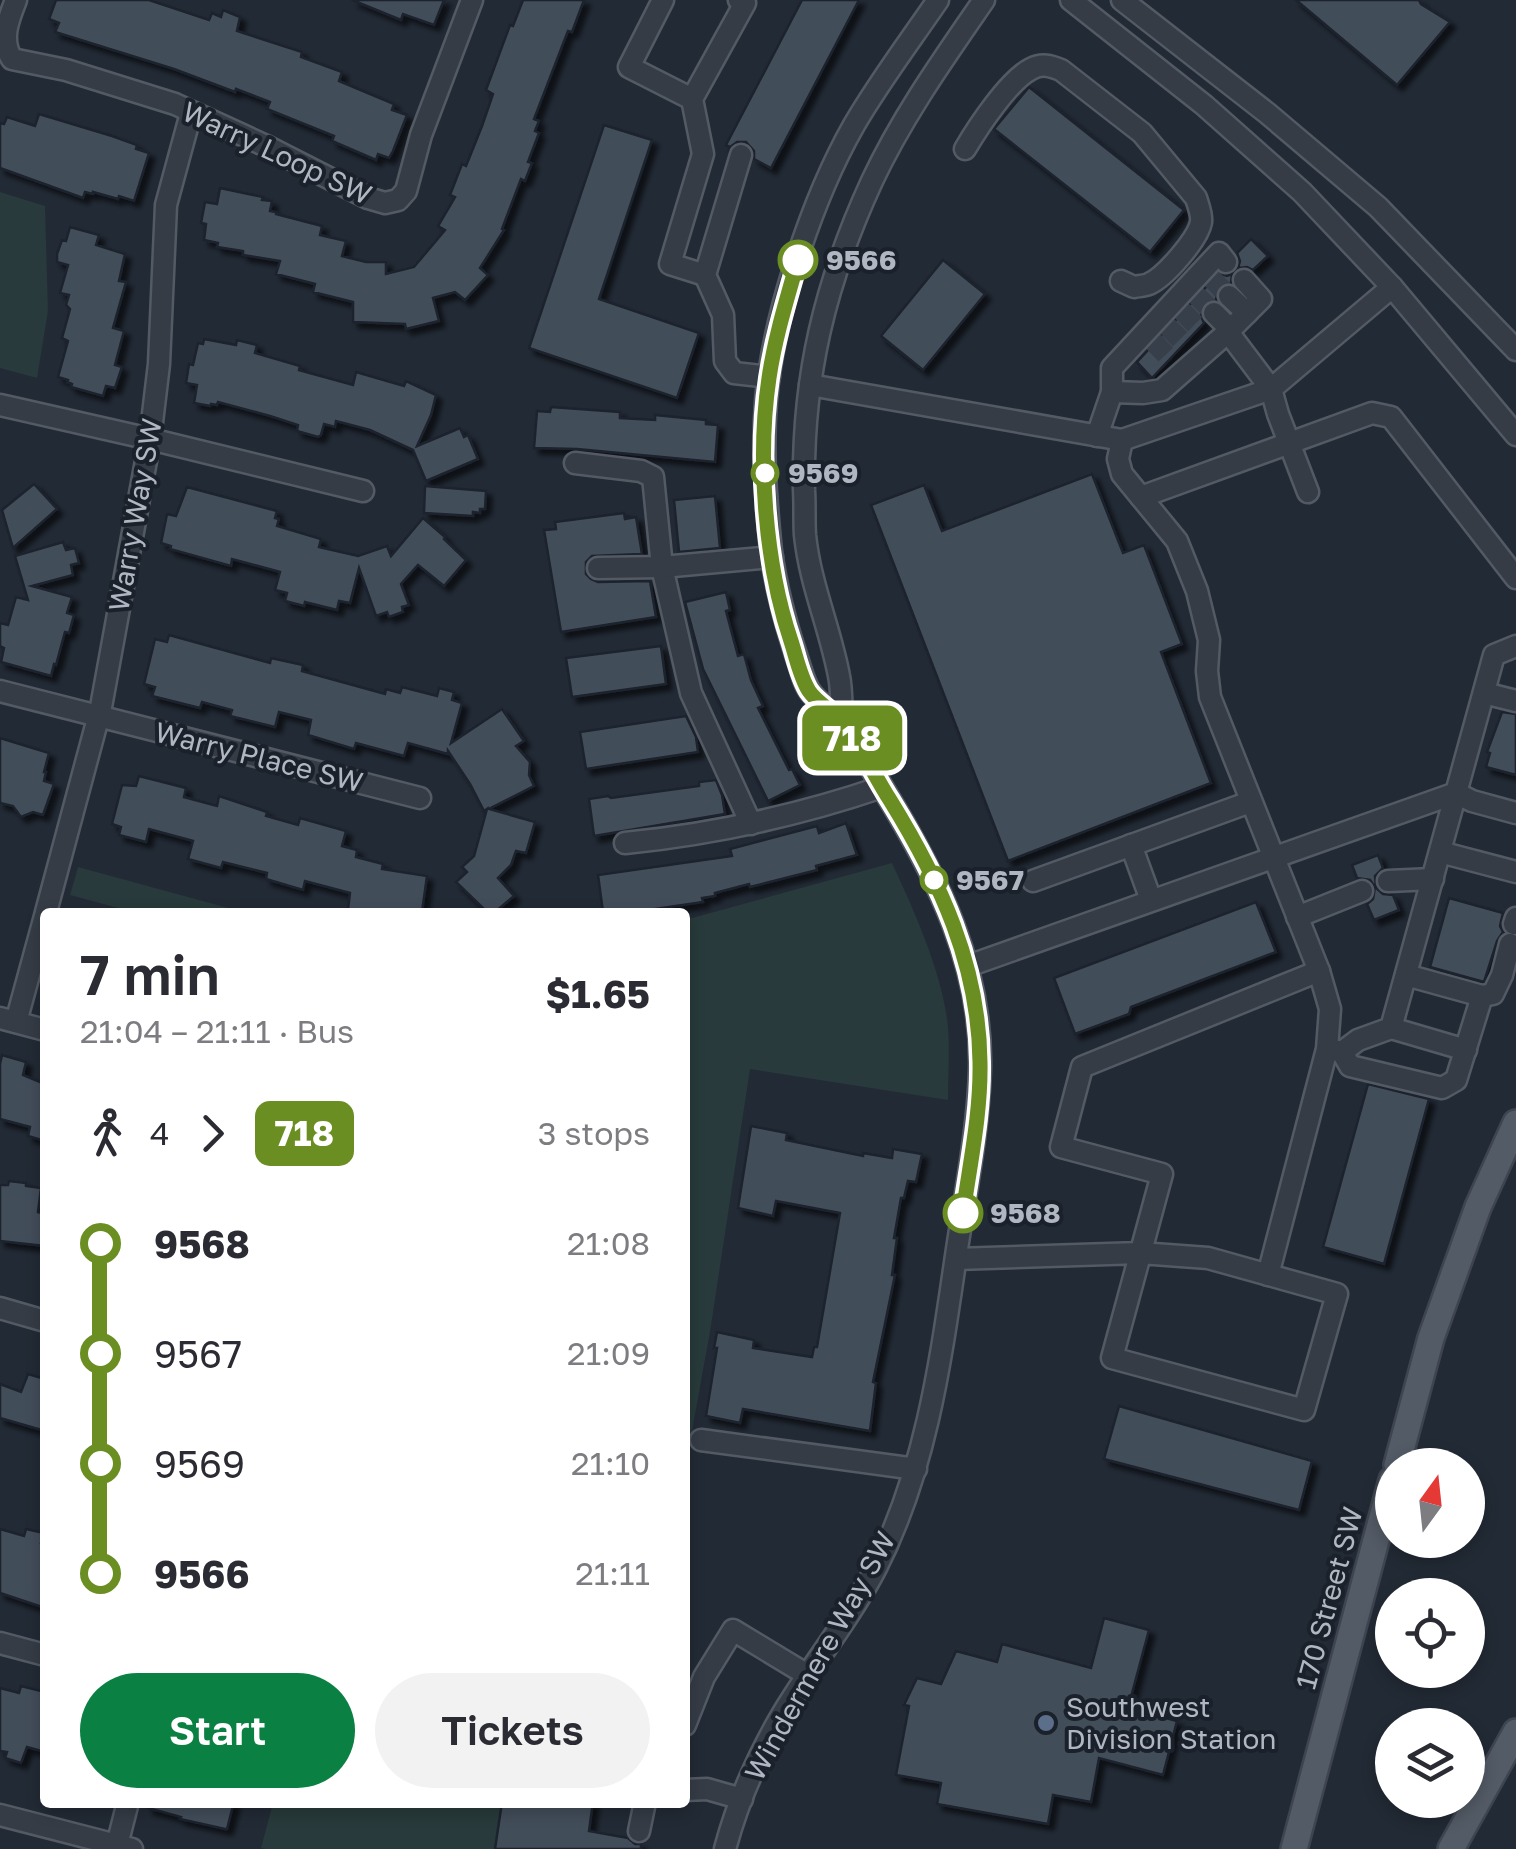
<!DOCTYPE html>
<html lang="en">
<head>
<meta charset="utf-8">
<style>
	body { margin:0; font-family:"Golos Text",sans-serif; background:#f2f2f3; color:#2b2b33; height:100vh; display:flex; flex-direction:column; font-size:38px; white-space:nowrap }
	* { box-sizing:border-box; margin:0 }
	p { font-size:32px; color:#7c7c81 }
	.icon { flex:none; width:55px; height:55px; fill:none; stroke:currentColor; stroke-width:2; stroke-linecap:round; stroke-linejoin:round }
	.map { position:relative; flex:1; overflow:hidden }
	.sheet { position:absolute; left:40px; top:908px; width:650px; height:900px; display:flex; flex-direction:column; background:#fff; border-radius:10px; box-shadow:0 5px 15px #0003 }
	.sheet>* { flex:none }
	.badge { padding:0 20px; border-radius:15px; font-size:35px; line-height:65px }
	.needle { width:65px; rotate:15deg }
	.fabs { position:absolute; left:1375px; top:1448px; display:grid; gap:20px }
	.fabs a { display:grid; place-items:center; width:110px; height:110px; border-radius:50%; background:#fff; box-shadow:0 5px 15px #0003; font-size:50px }
	.map>.badge { position:absolute; translate:-50% -50%; box-shadow:0 0 0 5px #fff }
	.legs { display:flex; align-items:center; gap:15px; height:110px; padding:0 40px; font-size:32px }
	.legs p { margin-inline-start:auto }
	.head { display:flex; align-items:center; justify-content:space-between; height:170px; padding:0 40px }
	h1 { font-size:55px; font-weight:600; line-height:75px }
	.cta { display:flex; gap:20px; margin-top:auto; padding:20px 40px }
	.cta a { flex:1; height:115px; border-radius:60px; background:#0b8043; color:#fff; font-size:40px; font-weight:600; line-height:115px; text-align:center }
	.cta a+a { background:#f2f2f3; color:#2b2b33 }
	ul { padding:0 40px; list-style:none }
	li { display:flex; align-items:center; gap:35px; height:110px; font-size:38px }
	li i { display:grid; place-items:center; width:15px; height:100%; margin:0 12px; background:currentColor }
	li i::after { content:''; width:25px; height:25px; margin:-12px; border:8px solid; border-radius:50%; background:#fff }
	li p { margin-inline-start:auto }
	li:first-child i { background:linear-gradient(#0000 50%,currentColor 0) }
	li:last-child i { background:linear-gradient(currentColor 50%,#0000 0) }
	.map>svg:first-child { display:block }
	.green { fill:#283a3b }
	.building { fill:#434d5a; stroke:#1d232d; stroke-width:2.5; filter:url(#shadow) }
	.lines { fill:none; stroke-linecap:round; stroke-linejoin:round }
	.minor-tunnel { stroke:#373f4a; stroke-width:20; stroke-dasharray:20 10; stroke-linecap:butt }
	.minor-casing { stroke:#535a64; stroke-width:25 }
	.major-casing { stroke:#3f4550; stroke-width:30 }
	.minor { stroke:#353c46; stroke-width:20 }
	.major { stroke:#535b66; stroke-width:25 }
	.line-1-casing { stroke:#fff; stroke-width:22 }
	.line-1 { stroke:#6b8e23; stroke-width:15 }
	.stop-1-dot { fill:#fff; stroke:#6b8e23; stroke-width:5 }
	.service-dot { fill:#5c6f8a; stroke:#1b212b; stroke-width:4 }
	.labels { text-anchor:middle; stroke-width:8; stroke-linejoin:round; paint-order:stroke }
	.street-label { font-size:28px; fill:#b0b7c3; stroke:#1b212b }
	.stop-label { font-size:28px; font-weight:bold; fill:#b0b7c3; stroke:#1b212b; text-anchor:start }
	.poi-label { font-size:28px; fill:#b0b7c3; stroke:#1b212b; text-anchor:start }
</style>
</head>
<body>
<div class="map">
<svg width="1516" height="1849" viewBox="0 0 1516 1849">
	<defs>
		<filter id="shadow"><feDropShadow dx="5.5" dy="5.5" stdDeviation="2.5" flood-color="#0009"/></filter>
	</defs>
	<rect width="100%" height="100%" fill="#222a35"/>
	<!-- green -->
	<g class="green">
		<path d="M0,192L45,206L48,311L37,378L0,368Z"/>
		<path d="M892,863C914,910 944,977 948,1028C950,1052 948,1076 948,1100L750,1069L710,1332L685,1469V920Z"/>
		<path d="M78,867L243,912H133L70,895Z"/>
		<path d="M273,1803H517L504,1849H266L261,1848Z"/>
	</g>
	<!-- building -->
	<g class="building">
		<path d="M56,0H149L209,20L212,13L221,17L223,10L240,17L237,31L302,52L301,57L342,72L339,81L394,104L392,110L407,115L393,151L389,158L378,154L376,160L332,141L334,136L267,109L270,102L236,89L235,92L174,69L55,32L59,23L49,19Z"/>
		<path d="M352,0H444L434,25L403,14L401,20Z"/>
		<path d="M523,0H584L572,32L568,31L534,119L539,121L535,131L539,133L528,162L532,163L525,181L521,179L502,229L504,230L480,268L488,275L465,300L455,292L433,298L439,321L406,329L405,324L353,322V302L313,292L315,284L276,274L280,261L243,255V251L217,247L218,243L204,240L206,224L201,223L205,202L217,204L220,188L263,197L262,200L272,201L270,211L276,212V214L322,226L320,235L346,241L342,256L366,262H386V274L414,267L445,230L438,226L455,197L450,195L462,164L466,166L482,126L493,94L486,90L510,25L513,26Z"/>
		<path d="M802,0H859L771,168L754,159V151L746,142H737L730,147L726,145Z"/>
		<path d="M1296,0H1419L1421,4L1450,22L1397,85Z"/>
		<path d="M1029,87L1184,210L1150,252L994,129Z"/>
		<path d="M39,114L112,136L137,145L136,149L149,153L134,201L119,196L118,199L93,192V194L85,192L83,198L0,168V123L4,124L7,117L35,126Z"/>
		<path d="M604,125L652,140L599,299L699,333L677,398L529,348Z"/>
		<path d="M70,227L99,235L96,245L125,254L119,281L126,282L113,328L124,331L115,365L122,367L115,388L106,386L103,396L71,387L72,384L67,382L68,380L58,377L68,341L62,338L70,309L66,305L69,295L60,293L68,265L57,262V254L62,240L66,241Z"/>
		<path d="M1251,239L1268,256L1253,270L1247,267L1238,268L1240,261L1237,253Z"/>
		<path d="M943,260L985,294L923,370L881,336Z"/>
		<path d="M1219,273L1227,276L1232,274L1231,283L1218,287L1216,300L1204,304L1201,316L1204,323L1152,378L1137,362Z"/>
		<path d="M204,339L236,345L237,340L257,345L255,353L300,366L299,370L353,385L356,372L404,386L406,381L436,395L431,415L417,446L460,428L464,437L468,435L478,459L426,481L413,450L370,430L336,421L335,427L324,424L321,435L318,437L297,431L298,425L270,416L218,402L217,405L211,404L210,406L194,403L197,385L186,383L189,364L193,365L198,343L203,344Z"/>
		<path d="M551,407L620,412V418L655,420V415L706,420V424L718,425L715,462L577,449L534,448L537,411L550,412Z"/>
		<path d="M1092,474L1123,553L1144,545L1182,644L1161,652L1211,783L1008,861L871,505L924,485L942,531Z"/>
		<path d="M34,484L57,509L13,548L2,510Z"/>
		<path d="M425,486L486,491L485,509H480V513L473,512V516L424,513Z"/>
		<path d="M187,487L277,511L275,518L279,519L277,526L321,539L319,547L358,556L387,546L391,556L423,518L445,537L444,539L466,560L444,586L418,565L401,584L409,605L402,607L403,612L389,617L387,612L376,616L359,568L350,603L339,601L337,610L305,602L304,606L285,601L287,593L275,590L280,572L232,559L231,566L170,549L171,546L161,543L167,514L176,516Z"/>
		<path d="M715,496L720,548L679,552L674,500Z"/>
		<path d="M624,513L625,519L636,517L642,554L592,556L586,562V574L591,579L598,582L650,581L656,617L561,632L544,530L556,529L555,522Z"/>
		<path d="M63,542L66,550L75,548L79,563L71,565L73,575L32,586L72,597L67,613L74,615L69,633L65,632L56,665L54,664L51,676L1,662L4,648L0,646V623L8,625L16,597L28,600L15,556Z"/>
		<path d="M726,592L730,610L726,611L738,656L744,654L751,680L763,706L758,708L789,770L792,769L800,785L768,801L703,669L685,602Z"/>
		<path d="M169,635L270,663L271,658L303,665L302,671L385,694L386,689L400,693L402,687L437,696L439,688L454,692L452,700L462,703L451,743L502,709L524,741L516,746L530,762L529,775L534,786L489,809L535,822L526,853L516,851L511,865L498,878L514,896L495,912H487L456,882L467,872L462,867L474,856L487,809L484,811L470,784L448,751V754L408,743L404,756L356,743L354,749L308,735L311,720L279,712L275,727L230,716L232,710L202,702L200,708L152,696L155,687L144,684L155,639L167,642Z"/>
		<path d="M661,646L666,684L572,697L566,658Z"/>
		<path d="M1502,712L1516,714V775L1486,767L1490,753L1487,752Z"/>
		<path d="M686,716L696,737L698,752L586,769L580,732Z"/>
		<path d="M0,738L49,753L44,772H46L44,781L54,784L43,815L33,812L21,817L13,806L0,803Z"/>
		<path d="M139,776L186,788L184,797L217,806L219,796L267,812L266,816L298,825L300,818L346,831L342,846L357,850L356,857L383,864L382,869L427,876L422,912H361L348,909L350,893L305,881L303,890L266,879L267,873L223,862L221,868L188,859L193,841L149,829L146,842L119,835L121,827L112,824L122,785L136,786Z"/>
		<path d="M716,780L722,795L725,814L594,836L589,799L608,796L611,798L699,786V782Z"/>
		<path d="M846,823L857,855L816,866L817,870L750,887L749,884L715,893V896L702,898L703,902L635,912H603L598,875L732,856L730,849L817,826L819,833Z"/>
		<path d="M1378,855L1383,868L1375,876L1376,888L1383,894L1393,895L1399,910L1374,920L1367,904L1373,899L1375,887L1370,880L1357,878L1352,865Z"/>
		<path d="M1449,898L1503,913L1500,926L1503,932L1497,941L1484,982L1430,967Z"/>
		<path d="M1256,902L1276,952L1131,1007L1129,1014L1075,1034L1054,978Z"/>
		<path d="M2,1055L26,1062L23,1075L45,1084V1141L28,1136L30,1127L0,1119V1064Z"/>
		<path d="M1368,1084L1429,1099L1384,1264L1323,1247Z"/>
		<path d="M751,1126L787,1133L786,1140L863,1156V1153L892,1158L893,1149L922,1154L916,1182L908,1181L904,1198H901L894,1238H897L892,1275H895L873,1382L876,1383L870,1431L743,1409L740,1423L706,1416L717,1348H714L717,1332L754,1340L753,1348L812,1357L814,1347H817L840,1213L776,1201L773,1216L738,1208Z"/>
		<path d="M9,1181L26,1183V1186L41,1188L38,1212L45,1214V1246L0,1241V1185H8Z"/>
		<path d="M28,1374L45,1379V1431L0,1418V1384L21,1392Z"/>
		<path d="M1119,1406L1312,1461L1299,1510L1104,1459Z"/>
		<path d="M0,1529L24,1536L26,1529L44,1533L41,1543L45,1544V1608L0,1593Z"/>
		<path d="M1104,1618L1149,1630L1128,1708L1177,1721L1163,1775L1099,1758L1091,1802L1053,1795L1048,1824L937,1804L941,1783L896,1775L909,1706L904,1705L917,1678L941,1684L956,1651L997,1662L1002,1644L1091,1668Z"/>
		<path d="M21,1686L45,1692V1752L27,1747L21,1763L5,1758L7,1752L0,1751V1688L19,1693Z"/>
		<path d="M149,1802H234L227,1829H225L180,1819L181,1817L148,1808Z"/>
		<path d="M502,1802H593L589,1831L628,1838L635,1844H641V1849H495Z"/>
	</g>
	<g class="lines">
		<!-- minor-tunnel -->
		<g class="minor-tunnel">
			<path d="M1211,278L1229,296"/>
			<path d="M1195,294L1214,313"/>
			<path d="M1181,310L1199,328"/>
			<path d="M1166,325L1184,343"/>
			<path d="M1152,340L1170,359"/>
		</g>
		<!-- minor casing -->
		<g class="minor-casing">
			<g id="minor">
				<path d="M16,0C8,20 0,40 12,59L66,70L175,104L264,145L368,198L385,203L398,200L406,191L421,135L472,0"/>
				<path d="M663,0L629,67L692,99"/>
				<path d="M1071,0L1204,105L1302,192L1392,287L1516,435"/>
				<path d="M1122,0L1267,113L1378,207L1516,350"/>
				<path d="M965,149C978,127 1009,80 1031,69C1042,63 1051,66 1061,70L1142,133L1196,198C1198,205 1202,214 1201,222C1198,239 1165,277 1149,284C1144,286 1139,286 1134,287L1121,281"/>
				<path d="M741,155L705,275L723,315L725,361L734,373L769,377"/>
				<path d="M705,275L670,264L703,154L692,99L745,3L739,0"/>
				<path d="M1244,280L1261,299L1228,332L1271,389L1278,414L1308,492"/>
				<path d="M1229,296L1247,313"/>
				<path d="M1214,313L1231,330"/>
				<path d="M810,385L1122,440L1271,389L1392,287"/>
				<path d="M1112,392L1143,393L1162,390L1228,332"/>
				<path d="M0,405L150,439L363,491"/>
				<path d="M1097,436L1112,392V368L1219,253L1226,262"/>
				<path d="M1122,440L1118,459L1122,474L1177,541L1197,591L1209,640L1207,671L1210,697L1319,971L1330,1009L1327,1049L1268,1275"/>
				<path d="M575,463L641,471L653,477L662,567L691,693L751,824"/>
				<path d="M1141,497L1372,413L1391,417L1516,578"/>
				<path d="M598,568L662,567L772,557"/>
				<path d="M0,691L420,798"/>
				<path d="M1484,693L1516,701"/>
				<path d="M842,721C841,706 842,690 839,676C830,628 810,584 805,535C804,521 805,505 804,490C802,377 825,283 872,181C902,117 944,58 984,0"/>
				<path d="M625,843C714,834 797,816 882,787"/>
				<path d="M1131,845L1151,900"/>
				<path d="M1440,852L1516,872"/>
				<path d="M1033,881L1250,802"/>
				<path d="M1388,881L1433,879"/>
				<path d="M46,912L101,707L150,439L159,364L166,205L191,113"/>
				<path d="M1297,917L1362,891"/>
				<path d="M1514,924L1516,918"/>
				<path d="M968,966L1456,793L1494,655L1516,646"/>
				<path d="M1406,975L1482,996L1493,994L1502,975L1510,944"/>
				<path d="M0,1018L45,1030"/>
				<path d="M16,1022L45,916"/>
				<path d="M1391,1028L1466,1050"/>
				<path d="M1329,1049L1342,1052L1350,1066L1442,1088L1456,1080L1482,996"/>
				<path d="M1342,1052L1358,1040L1391,1028L1456,793L1472,801L1516,813"/>
				<path d="M956,1259L1140,1253L1208,1258L1337,1294L1304,1410L1112,1358L1162,1174L1061,1147L1082,1067L1319,971"/>
				<path d="M0,1308L45,1321"/>
				<path d="M701,1440L916,1469"/>
				<path d="M0,1643L45,1655"/>
				<path d="M685,1725L704,1677L733,1630L809,1676"/>
				<path d="M685,1790L707,1789L742,1799"/>
				<path d="M0,1815L132,1849"/>
				<path d="M639,1831L645,1802"/>
				<path d="M116,1849L128,1802"/>
				<path d="M725,1849C737,1804 756,1760 779,1720C809,1668 848,1622 876,1568C927,1468 941,1358 957,1249C966,1189 978,1130 980,1070C983,966 936,875 884,790C870,768 858,741 842,721C833,711 820,705 812,694C804,685 801,669 797,658C785,622 776,588 771,551C766,501 762,451 766,401C773,316 812,199 854,125C879,82 910,41 938,0"/>
			</g>
		</g>
		<!-- major casing -->
		<g class="major-casing">
			<g id="major">
				<path d="M1397,1465L1431,1338L1478,1207L1516,1123"/>
				<path d="M1294,1849L1392,1480"/>
				<path d="M1451,1849L1516,1732"/>
			</g>
		</g>
		<!-- minor -->
		<use href="#minor" class="minor"/>
		<!-- major -->
		<use href="#major" class="major"/>
	</g>
	<g class="lines">
		<!-- line-1 casing -->
		<g class="line-1-casing">
			<path id="line-1" d="M798,260C787,299 775,337 769,378C757,458 765,564 791,641C796,656 800,677 809,691C817,703 833,711 842,722C861,746 874,775 890,800C940,881 979,965 980,1062C981,1113 970,1163 963,1213"/>
		</g>
		<!-- line-1 -->
		<use href="#line-1" class="line-1"/>
	</g>
	<!-- markers -->
	<g class="stop-1-dot">
		<circle cx="798" cy="260" r="18"/>
		<circle cx="765" cy="473" r="12"/>
		<circle cx="934" cy="880" r="12"/>
		<circle cx="963" cy="1213" r="18"/>
	</g>
	<circle class="service-dot" cx="1046" cy="1723" r="10"/>
	<g class="labels">
		<!-- street labels -->
		<g class="street-label">
			<text transform="translate(277 153) rotate(25)" y="10">Warry Loop SW</text>
			<text transform="translate(135 515) rotate(-80)" y="10">Warry Way SW</text>
			<text transform="translate(259 757) rotate(14)" y="10">Warry Place SW</text>
			<text transform="translate(1329 1598) rotate(-75)" y="10">170 Street SW</text>
			<text transform="translate(820 1656) rotate(-61)" y="10">Windermere Way SW</text>
		</g>
		<!-- stop labels -->
		<g class="stop-label">
			<text x="826" y="270">9566</text>
			<text x="788" y="483">9569</text>
			<text x="956" y="890">9567</text>
			<text x="990" y="1223">9568</text>
		</g>
		<!-- poi labels -->
		<g class="poi-label">
			<text x="1066" y="1717">Southwest<tspan x="1066" dy="32">Division Station</tspan></text>
		</g>
	</g>
</svg>
<div class="fabs">
<a><svg class="needle" viewBox="-14 -14 28 28"><path d="M0-13l5 13h-10z" fill="#e53935"/><path d="M0 13l5-13h-10z" fill="#7c7c81"/></svg></a>
<a><svg class="icon" aria-label="locate" viewBox="0 0 24 24"><circle cx="12" cy="12" r="6"/><path d="M12 2v4M12 18v4M2 12h4M18 12h4"/></svg></a>
<a><svg class="icon" aria-label="layers" viewBox="0 0 24 24"><path d="M12 4l9 5-9 5-9-5zM3 14l9 5 9-5"/></svg></a>
</div>
<b class="badge" style="left:852px;top:738px;background:#6b8e23;color:#fff">718</b>
<section class="sheet">
<div class="head"><div><h1>7 min</h1><p>21:04 – 21:11 · Bus</p></div><b>$1.65</b></div>
<div class="legs"><svg class="icon" aria-label="walk" viewBox="0 0 24 24"><circle cx="13" cy="4" r="2"/><path d="M13 8l-2 6 4 7M11 14l-3 7M7 12l3-4h3l4 4"/></svg>4<svg class="icon" aria-label="forward" viewBox="0 0 24 24"><path d="M9 5l7 7-7 7"/></svg><b class="badge" style="background:#6b8e23;color:#fff">718</b><p>3 stops</p></div>
<ul>
<li><i style="color:#6b8e23"></i><b>9568</b><p>21:08</p></li>
<li><i style="color:#6b8e23"></i><span>9567</span><p>21:09</p></li>
<li><i style="color:#6b8e23"></i><span>9569</span><p>21:10</p></li>
<li><i style="color:#6b8e23"></i><b>9566</b><p>21:11</p></li>
</ul>
<div class="cta"><a>Start</a><a>Tickets</a></div>
</section>
</div>
</body>
</html>
